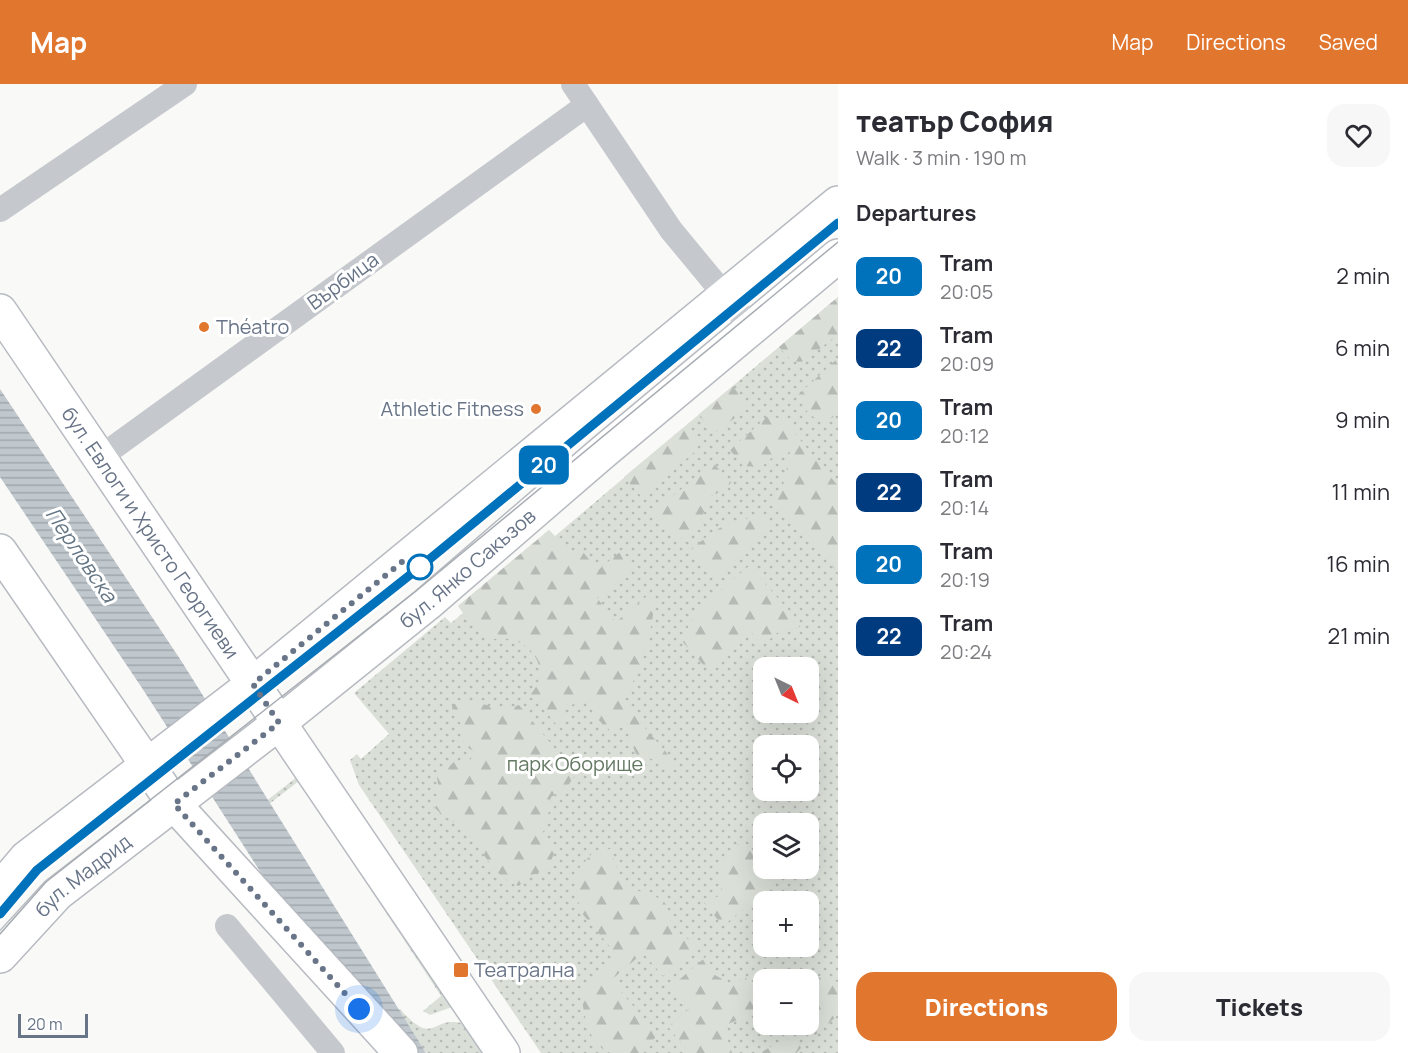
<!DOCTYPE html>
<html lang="en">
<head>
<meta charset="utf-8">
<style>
	body { margin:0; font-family:Manrope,sans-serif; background:#f7f7f7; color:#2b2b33; height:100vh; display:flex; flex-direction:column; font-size:22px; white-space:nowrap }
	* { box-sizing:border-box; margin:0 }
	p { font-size:20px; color:#7c7c81 }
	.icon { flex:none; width:33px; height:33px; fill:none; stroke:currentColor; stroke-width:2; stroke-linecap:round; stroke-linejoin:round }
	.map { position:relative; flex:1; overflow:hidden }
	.details { display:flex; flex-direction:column; background:#fff; width:570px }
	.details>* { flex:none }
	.badge { padding:0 12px; border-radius:9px; font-size:21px; line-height:39px }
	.needle { width:39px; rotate:137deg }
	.buttons { position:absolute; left:753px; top:573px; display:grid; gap:12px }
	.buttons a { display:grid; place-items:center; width:66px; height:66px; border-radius:12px; background:#fff; box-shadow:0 6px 24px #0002; font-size:30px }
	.scale { position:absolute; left:18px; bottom:15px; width:70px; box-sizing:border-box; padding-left:6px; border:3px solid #687487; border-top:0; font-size:16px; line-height:21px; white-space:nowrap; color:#687487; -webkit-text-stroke:4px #fff; paint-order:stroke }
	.you { position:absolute; width:30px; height:30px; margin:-15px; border:4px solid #fff; border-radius:50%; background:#1a73e8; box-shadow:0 0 0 9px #1a73e833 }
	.map>.badge { position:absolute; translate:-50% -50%; box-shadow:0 0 0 3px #fff }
	h2 { padding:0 18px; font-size:22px; line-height:54px }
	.round { display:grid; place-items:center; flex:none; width:63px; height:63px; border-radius:18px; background:#f7f7f7 }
	.headline { display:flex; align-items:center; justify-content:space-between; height:102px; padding:0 18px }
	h1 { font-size:28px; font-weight:800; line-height:45px }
	.primary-button { display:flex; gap:12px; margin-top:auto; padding:12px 18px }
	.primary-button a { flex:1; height:69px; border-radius:18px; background:#e1762e; color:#fff; font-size:24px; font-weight:800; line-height:69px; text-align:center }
	.primary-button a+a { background:#f7f7f7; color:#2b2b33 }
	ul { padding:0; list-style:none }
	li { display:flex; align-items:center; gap:18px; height:72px; padding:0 18px }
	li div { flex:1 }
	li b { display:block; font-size:22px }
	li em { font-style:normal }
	li .badge { min-width:66px; font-weight:700; text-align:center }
	header { display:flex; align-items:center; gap:36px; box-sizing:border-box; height:84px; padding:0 30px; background:#e1762e; color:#fff }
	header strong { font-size:28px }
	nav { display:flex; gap:33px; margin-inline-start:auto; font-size:21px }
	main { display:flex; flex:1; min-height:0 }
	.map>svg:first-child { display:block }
	.grass { fill:url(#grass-dots); fill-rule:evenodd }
	.forest { fill:url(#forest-firs) }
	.water { fill:url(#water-rules) }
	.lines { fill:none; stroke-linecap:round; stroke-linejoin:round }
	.secondary-casing { stroke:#b7bbc1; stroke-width:36 }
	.street { stroke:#c5c8cc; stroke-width:24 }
	.secondary { stroke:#fff; stroke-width:33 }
	.tram { stroke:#a7acb3; stroke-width:1.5 }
	.line-casing { stroke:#fff; stroke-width:14 }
	.line { stroke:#0072bc; stroke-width:9 }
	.walk { stroke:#687487; stroke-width:6; stroke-dasharray:0 10.8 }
	.poi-dot { fill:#e1762e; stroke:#fff; stroke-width:2 }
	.stop-dot { fill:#fff; stroke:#0072bc; stroke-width:3 }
	.labels { text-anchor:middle; stroke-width:6; stroke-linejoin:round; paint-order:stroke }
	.street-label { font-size:20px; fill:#687487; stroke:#fff }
	.poi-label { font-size:20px; fill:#687487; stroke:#fff; text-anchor:start }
	.park-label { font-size:20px; fill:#647963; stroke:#fff }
	.water-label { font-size:21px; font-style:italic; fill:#647583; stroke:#fff }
</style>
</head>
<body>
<header>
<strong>Map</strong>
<nav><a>Map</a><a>Directions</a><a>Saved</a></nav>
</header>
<main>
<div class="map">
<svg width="838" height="969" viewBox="0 0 838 969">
	<defs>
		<pattern id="grass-dots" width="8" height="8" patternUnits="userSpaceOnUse" patternTransform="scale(1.5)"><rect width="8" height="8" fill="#dae0d8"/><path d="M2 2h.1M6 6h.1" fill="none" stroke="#b5bab5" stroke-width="1.8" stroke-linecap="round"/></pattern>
		<pattern id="forest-firs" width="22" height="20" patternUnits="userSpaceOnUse" patternTransform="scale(1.5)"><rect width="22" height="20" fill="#dae0d8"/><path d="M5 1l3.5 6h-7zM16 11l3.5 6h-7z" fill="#b5bab5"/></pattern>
		<pattern id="water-rules" width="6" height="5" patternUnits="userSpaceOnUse" patternTransform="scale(1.5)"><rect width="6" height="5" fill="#c0c8ce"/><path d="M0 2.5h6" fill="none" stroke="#a0a7ad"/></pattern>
	</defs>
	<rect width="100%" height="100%" fill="#f9f9f7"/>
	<!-- grass -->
	<g class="grass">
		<path d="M838,213V969H541L359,701L350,676L357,670L361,675L389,650L354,609L445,533L451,539L463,529L458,522L549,446L555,452ZM764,584H808V628H764ZM764,662H808V706H764ZM764,740H808V784H764ZM764,818H808V862H764ZM764,896H808V940H764Z"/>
		<path d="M298,692L452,923L430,931L423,927L441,912L299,697L238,744L236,741Z"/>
		<path d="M400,925C435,964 430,932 461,939L483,969H427L394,931Z"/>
	</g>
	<!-- forest -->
	<g class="forest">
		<path d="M838,213V250L806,276C793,282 787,272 779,263Z"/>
		<path d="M838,274V331L822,338C810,333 802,323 798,311Z"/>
		<path d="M733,302L746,321L743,328L716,348L698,331Z"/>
		<path d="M768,332L783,335L838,402V489L774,416L783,402L790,368L773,373L761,383L743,382L730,366Z"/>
		<path d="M684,343L697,358V366L641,412L624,393Z"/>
		<path d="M714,380L731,398L727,406L712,411C703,428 698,450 678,455L653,427Z"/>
		<path d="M759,429L772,444L713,495L689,468C703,455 715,445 732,438C743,434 750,436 759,429Z"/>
		<path d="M549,446L574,474L582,467L598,486L620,468L633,484L597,514L616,538L653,507C658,526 644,577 634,596C630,604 625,608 619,614L678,682L662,684L652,675L637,672L629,654L630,639L612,648L595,633L587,614L565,624L560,645L531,610C557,581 521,544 487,557L458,522Z"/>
		<path d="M749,482L803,542L777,549L763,561L750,547L707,585L682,557C693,524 724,504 749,482Z"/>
		<path d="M462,616C482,617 499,629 519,621L576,690L567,703L551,713L546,744L540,751L549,757L554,770L547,785L526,794L519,802C491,792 484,765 464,746C454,736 441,733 432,720L439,707L437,693L454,678L469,677L476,669L464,661L461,640L453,630L452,621Z"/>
		<path d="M742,755L763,780L764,784L767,785L777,796L723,842L704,819L721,811L722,779Z"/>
		<path d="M611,765C615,780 619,798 634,805C664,819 665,806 672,845L699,862L663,892L643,869L611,896L658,951L640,969C631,969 619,969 611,969C587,961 584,929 581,909C593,891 607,891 616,870L580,827L574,790L595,766Z"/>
		<path d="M708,871L713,890L733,901L745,893L763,915V925C745,938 736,932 720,946L726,951L732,969H690L668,943L690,924L672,902Z"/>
		<path d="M776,883L838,898V931L815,951L806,941L808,940V896L768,895L760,886Z"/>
		<path d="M795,953L803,962L796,969H760L777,959Z"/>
	</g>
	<!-- water -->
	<path class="water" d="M0,305L182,578L426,969H377L142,604L0,393Z"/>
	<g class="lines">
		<!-- secondary casing -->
		<g class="secondary-casing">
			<g id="secondary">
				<path id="s1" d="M0,227L503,969"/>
				<path d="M0,467L174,720L401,969"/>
				<path d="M0,805L26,774L253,600L838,119"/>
				<path id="s2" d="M0,872L57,810L279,639L427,520L602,369L838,172"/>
			</g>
		</g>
		<!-- street -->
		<g class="street">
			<path d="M573,0L671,146L752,244"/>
			<path d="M0,126L185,0"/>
			<path d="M99,374L587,21"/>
			<path d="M227,842L333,969"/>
		</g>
		<!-- secondary -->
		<use href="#secondary" class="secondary"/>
		<!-- tram -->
		<g class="tram">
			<path d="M0,830L37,786L420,483L838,139"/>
			<path d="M0,850L46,798L416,507L838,158"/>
		</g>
	</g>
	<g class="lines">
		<!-- line casing -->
		<g class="line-casing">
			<path id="line" d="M0,830L37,786L420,483L838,139"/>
		</g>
		<!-- line -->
		<use href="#line" class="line"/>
		<!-- walk -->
		<path class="walk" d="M359,925L174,720L279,639L253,600L402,478L420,483"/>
	</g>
	<!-- markers -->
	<g class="poi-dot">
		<circle cx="204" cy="243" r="6"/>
		<circle cx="536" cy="325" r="6"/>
		<rect x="453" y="878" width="16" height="16" rx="3"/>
	</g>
	<circle class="stop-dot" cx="420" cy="483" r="12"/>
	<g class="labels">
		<!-- street labels -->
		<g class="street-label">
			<text transform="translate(343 197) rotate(-36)" y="7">Върбица</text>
			<text dy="7" stroke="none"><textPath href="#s1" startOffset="268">бул. Евлоги и Христо Георгиеви</textPath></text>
			<text dy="7" stroke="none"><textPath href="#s2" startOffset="608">бул. Янко Сакъзов</textPath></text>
			<text dy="7" stroke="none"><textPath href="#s2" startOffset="116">бул. Мадрид</textPath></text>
		</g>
		<!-- poi labels -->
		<g class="poi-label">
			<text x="216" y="250">Théatro</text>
			<text x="524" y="332" text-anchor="end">Athletic Fitness</text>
			<text x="474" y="893">Театрална</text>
		</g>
		<!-- park labels -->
		<g class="park-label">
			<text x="575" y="687">парк Оборище</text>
		</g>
		<!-- water labels -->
		<g class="water-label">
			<text transform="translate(81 471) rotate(56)" y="7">Перловска</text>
		</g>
	</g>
</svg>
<div class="buttons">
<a><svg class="needle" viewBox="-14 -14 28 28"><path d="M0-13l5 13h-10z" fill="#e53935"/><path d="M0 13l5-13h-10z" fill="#7c7c81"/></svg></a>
<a><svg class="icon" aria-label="locate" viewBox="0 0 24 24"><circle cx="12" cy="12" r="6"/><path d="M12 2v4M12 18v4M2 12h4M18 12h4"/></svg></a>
<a><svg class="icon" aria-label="layers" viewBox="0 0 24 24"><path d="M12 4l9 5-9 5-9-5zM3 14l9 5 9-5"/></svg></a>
<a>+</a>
<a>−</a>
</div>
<div class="scale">20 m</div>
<div class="you" style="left:359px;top:925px"></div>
<b class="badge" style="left:544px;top:381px;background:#0072bc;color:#fff">20</b>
</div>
<section class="details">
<div class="headline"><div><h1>театър София</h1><p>Walk · 3 min · 190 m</p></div><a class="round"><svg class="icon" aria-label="heart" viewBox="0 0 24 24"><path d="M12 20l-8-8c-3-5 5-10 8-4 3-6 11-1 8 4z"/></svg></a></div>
<h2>Departures</h2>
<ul>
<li><span class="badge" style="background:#0072bc;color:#fff">20</span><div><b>Tram</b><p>20:05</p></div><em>2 min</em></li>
<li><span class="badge" style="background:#003b80;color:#fff">22</span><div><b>Tram</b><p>20:09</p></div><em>6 min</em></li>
<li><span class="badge" style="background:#0072bc;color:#fff">20</span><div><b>Tram</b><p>20:12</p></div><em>9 min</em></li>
<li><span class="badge" style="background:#003b80;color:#fff">22</span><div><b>Tram</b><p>20:14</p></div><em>11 min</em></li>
<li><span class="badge" style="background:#0072bc;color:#fff">20</span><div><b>Tram</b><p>20:19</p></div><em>16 min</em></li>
<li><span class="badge" style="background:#003b80;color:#fff">22</span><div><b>Tram</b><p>20:24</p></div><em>21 min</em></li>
</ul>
<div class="primary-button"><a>Directions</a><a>Tickets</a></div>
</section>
</main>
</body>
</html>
